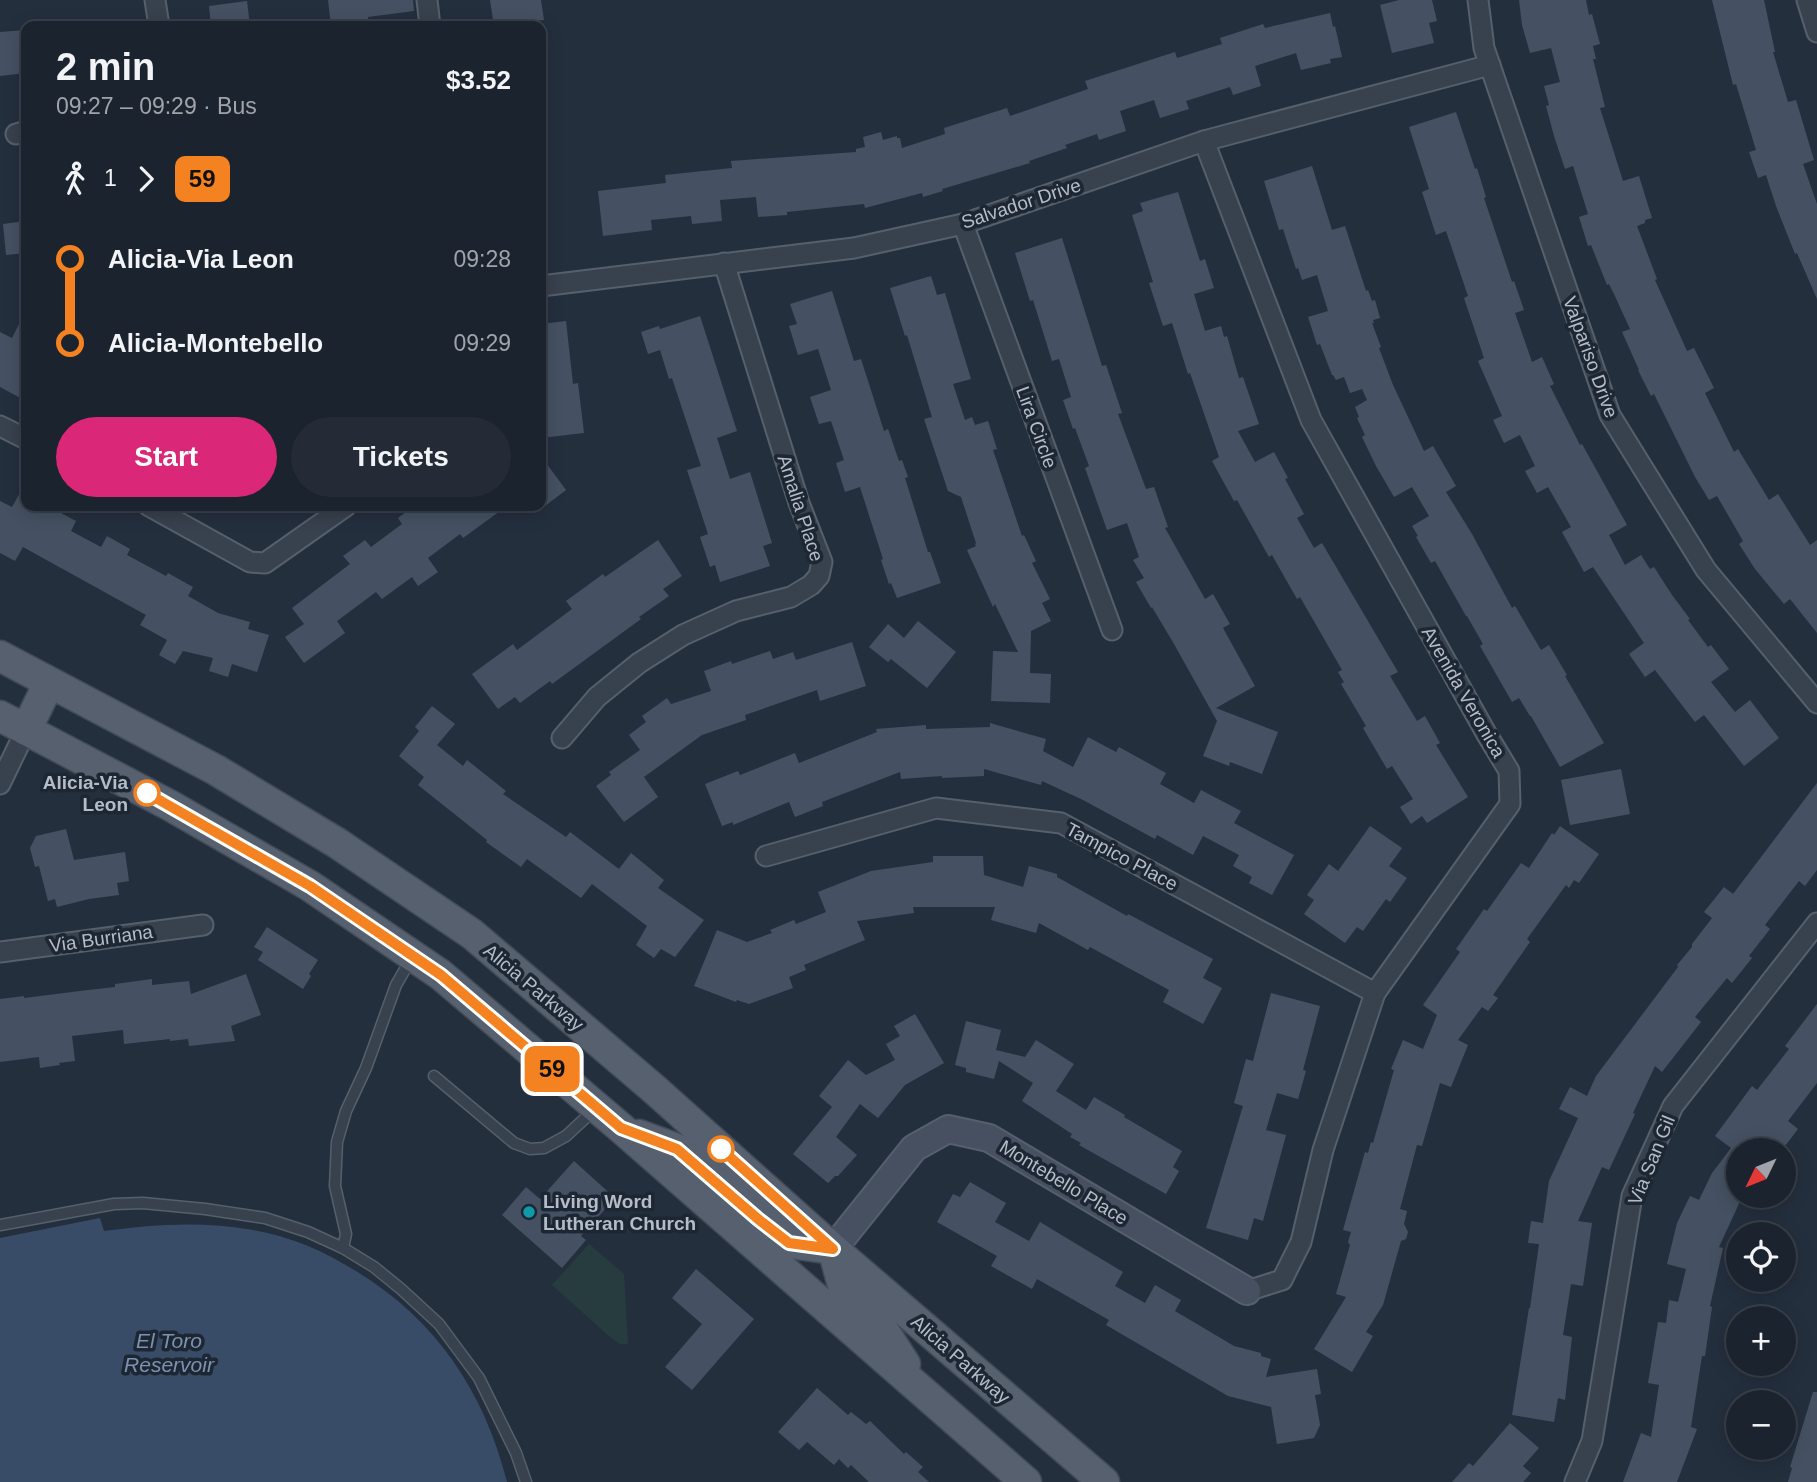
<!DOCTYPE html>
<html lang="en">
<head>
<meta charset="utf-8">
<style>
	body { margin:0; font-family:Arial,sans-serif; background:#242b36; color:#f1f3f6; height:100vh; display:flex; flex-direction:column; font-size:26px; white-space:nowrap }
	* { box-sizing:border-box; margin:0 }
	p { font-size:23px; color:#a0a4aa }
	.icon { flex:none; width:38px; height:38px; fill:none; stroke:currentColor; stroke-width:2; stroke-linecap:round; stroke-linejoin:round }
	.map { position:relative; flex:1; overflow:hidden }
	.details { position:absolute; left:21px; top:21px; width:525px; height:490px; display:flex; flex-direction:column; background:#1b232e; border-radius:14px; box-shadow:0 4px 18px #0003,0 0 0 2px #39404a }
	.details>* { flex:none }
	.badge { padding:0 14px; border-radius:10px; font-size:24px; line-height:46px }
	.needle { width:46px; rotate:227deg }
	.buttons { position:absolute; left:1726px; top:1138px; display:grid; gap:14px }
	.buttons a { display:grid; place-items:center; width:70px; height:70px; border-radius:50%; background:#1b232e; box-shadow:0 4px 18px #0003,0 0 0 2px #39404a; font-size:35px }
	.map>.badge { position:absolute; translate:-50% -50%; box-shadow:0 0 0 4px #fff }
	.legs { display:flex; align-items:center; gap:10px; height:77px; padding:0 35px; font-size:23px }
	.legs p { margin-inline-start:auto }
	.head { display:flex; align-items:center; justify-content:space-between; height:119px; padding:0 35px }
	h1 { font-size:38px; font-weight:700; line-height:52px }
	.primary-button { display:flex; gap:14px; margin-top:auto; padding:14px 35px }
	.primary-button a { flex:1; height:80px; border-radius:42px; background:#db2777; color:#fff; font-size:28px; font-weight:700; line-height:80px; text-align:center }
	.primary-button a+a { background:#242b36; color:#f1f3f6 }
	ul { padding:0 35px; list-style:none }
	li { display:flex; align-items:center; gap:24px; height:84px; font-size:26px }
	li i { display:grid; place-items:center; width:10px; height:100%; margin:0 9px; background:currentColor }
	li i::after { content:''; width:18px; height:18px; margin:-9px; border:5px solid; border-radius:50%; background:#1b232e }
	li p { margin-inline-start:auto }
	li:first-child i { background:linear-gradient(#0000 50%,currentColor 0) }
	li:last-child i { background:linear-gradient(currentColor 50%,#0000 0) }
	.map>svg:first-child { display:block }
	.green { fill:#263c3f }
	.water { fill:#394c67 }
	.building { fill:#455162 }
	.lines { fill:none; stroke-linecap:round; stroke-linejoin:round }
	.lane-casing { stroke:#565f6c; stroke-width:13 }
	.street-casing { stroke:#565f6c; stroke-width:23 }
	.secondary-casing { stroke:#565f6c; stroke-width:30 }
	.primary-casing { stroke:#414a57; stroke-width:33 }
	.lane { stroke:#38414e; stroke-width:10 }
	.street { stroke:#38414e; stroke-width:19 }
	.secondary { stroke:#465061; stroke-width:26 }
	.primary { stroke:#56606e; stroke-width:30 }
	.line-1-casing { stroke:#fff; stroke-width:16 }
	.line-1 { stroke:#f58220; stroke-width:10 }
	.stop-1-dot { fill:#fff; stroke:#f58220; stroke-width:3.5 }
	.culture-dot { fill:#0f9aa8; stroke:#1d2633; stroke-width:2.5 }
	.labels { text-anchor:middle; stroke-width:7; stroke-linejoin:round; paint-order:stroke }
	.street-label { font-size:19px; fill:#b4bcc9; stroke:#1d2633 }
	.stop-label { font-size:19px; font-weight:bold; fill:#b4bcc9; stroke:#1d2633; text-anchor:end }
	.poi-label { font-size:19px; font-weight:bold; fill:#b4bcc9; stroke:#1d2633; text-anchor:start }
	.water-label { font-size:21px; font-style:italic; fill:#7c92b1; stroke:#1d2633 }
</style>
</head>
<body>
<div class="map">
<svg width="1817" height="1482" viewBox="0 0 1817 1482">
	<rect width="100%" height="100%" fill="#242f3e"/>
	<!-- green -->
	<path class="green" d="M589,1244L624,1274L628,1344H620L610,1337L552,1285Z"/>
	<!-- water -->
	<path class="water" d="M100,1218L104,1231C154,1224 203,1221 253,1230C290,1236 324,1251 356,1271C436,1320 484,1391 507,1482H0V1238Z"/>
	<!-- building -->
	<g class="building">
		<path d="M328,0H413L414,11L368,17L369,26H331Z"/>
		<path d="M490,0H541L544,20L533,21V26H494Z"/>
		<path d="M1399,0H1432L1437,21L1429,23L1434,43L1392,53L1380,5Z"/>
		<path d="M1519,0H1586L1589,15L1592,14L1600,44L1593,46L1596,59H1593L1605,107L1600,108L1623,181L1639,176L1652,218L1645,220V223L1637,226L1657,279L1655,280L1687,351L1694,348L1714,388L1705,393L1734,452L1738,449L1769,500L1778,494L1810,545L1817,540V633L1790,599L1784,604L1755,569L1739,544L1743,541L1717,496L1709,500L1695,477L1654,394L1651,396L1638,370H1639L1622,332L1630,329L1614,294L1609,284L1607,285L1591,245L1588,246L1579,217L1588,214L1573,166L1565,169L1554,136L1546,106L1549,105L1544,86L1560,82L1551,48L1530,53L1522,25Z"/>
		<path d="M1712,0H1764L1775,52H1773L1788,102L1796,100L1814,160L1803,164L1817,204V299L1797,253L1795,254L1776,206L1766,175L1758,178L1749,152L1756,150L1736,84L1733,85Z"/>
		<path d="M247,1L250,26H211L209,6Z"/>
		<path d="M1330,13L1333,27L1335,26L1342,57L1330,59L1331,63L1301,70L1296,53L1255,66L1261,86L1233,95L1230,87L1186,101L1189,109L1160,118L1154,100L1120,111L1126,131L1099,140L1097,134L1065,145L1067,148L1029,161L1030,163L942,189L943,191L923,197L922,193L865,208L864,204L787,212V215L758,217L756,197L720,200L722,221L692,224L691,216L651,220L652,230L603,236L598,191L666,183L665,175L732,168L731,161L856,152V149L865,147L863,137L881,132L883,140L897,136V138H900L902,148L945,134L944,128L1007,108L1010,116L1088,89L1085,81L1175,52L1177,58L1222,44L1220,38L1263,24L1265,28Z"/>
		<path d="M26,30V73L0,76V32Z"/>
		<path d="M1456,112L1475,169L1477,168L1486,197L1484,198L1512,282L1514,281L1524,310L1515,313L1532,362L1542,357L1554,384L1550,386L1580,445L1582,444L1627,525L1609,535L1625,565L1641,555L1650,569L1654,567L1672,595L1690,619L1688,620L1708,647L1711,645L1729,669L1711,682L1735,712L1750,700L1779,738L1744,766L1704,715L1695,722L1655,670L1645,677L1629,654L1644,643L1593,567L1584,572L1562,532L1571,527L1548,487L1537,493L1525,471L1535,466L1520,435L1504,443L1493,420L1502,416L1478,361L1484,358L1464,298L1468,296L1446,231L1436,235L1422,192L1429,189L1409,127Z"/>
		<path d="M1312,166L1332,230L1345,226L1366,291L1368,290L1372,301L1375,300L1380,318L1373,320L1374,323H1372L1381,347L1379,348L1393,385L1424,451L1433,446L1456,486L1446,492L1472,534L1512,608L1515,606L1541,650L1549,645L1567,675L1565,676L1604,743L1560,767L1531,716H1530L1519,698L1512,702L1480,646L1483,644L1467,616H1466L1435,561L1431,563L1416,537L1418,536L1412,526L1429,516L1412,487L1394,497L1376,466L1362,437L1365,435L1357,418L1359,417L1355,407L1367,400L1362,389L1350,393L1344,377L1336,380L1333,375H1332L1320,344L1317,345L1308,317L1328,311L1317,275L1302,280L1298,268L1296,269L1283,229L1279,230L1264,181Z"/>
		<path d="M1178,192L1200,261L1205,259L1214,288L1194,294L1205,331L1221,326L1224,337L1227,336L1239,378L1243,377L1259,424L1238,431L1255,462L1274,452L1288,478L1285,479L1304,514L1297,518L1314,548L1322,543L1398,672L1390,676L1417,721L1425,716L1440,743L1436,745L1468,797L1427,823L1422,816L1411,824L1400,807L1413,799L1392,766L1387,769L1363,728L1366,726L1341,684L1344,682L1338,672L1342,670L1300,597L1297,599L1272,555L1269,557L1237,500L1234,501L1212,461L1219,457L1190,373L1188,374L1172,323L1163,326L1149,283L1153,282L1132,215L1143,211L1140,203Z"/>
		<path d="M26,221V253L6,255L3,224Z"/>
		<path d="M1062,238L1102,366L1106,365L1122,413L1118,414L1146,489L1154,487L1168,527L1165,528L1205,599L1213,594L1230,624L1223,628L1255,686L1216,708L1278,732L1262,774L1230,762L1229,766L1203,756L1217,721L1174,644L1152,607L1151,608L1136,582L1144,578L1133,560L1139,557L1127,523L1107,530L1085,468L1089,466L1075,428L1073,429L1063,400L1071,397L1059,359L1052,361L1033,300L1030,301L1015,253Z"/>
		<path d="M931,276L937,295L945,293L971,379L953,384L965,420L972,417L975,425L988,421L997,449L993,450L1022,536L1024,535L1036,561L1032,563L1050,599L1042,603L1051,621L1031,631L1030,673L1051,674L1050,703L991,701L993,651L1018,652L995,604L993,607L967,550L976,546L975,544L976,543L961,497L948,491L924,419L932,417L907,335L905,336L890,288Z"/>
		<path d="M832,291L854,361L861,359L884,431L888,429L899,461L902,460L908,477L905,478L928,552H930L941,583L897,598L891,583L889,584L881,560L883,559L860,487L845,492L836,463L844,460L831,421L819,424L810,397L831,390L818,349L798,355L789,326L797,324L790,304Z"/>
		<path d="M26,310V401L0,387V332L12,338Z"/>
		<path d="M700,316L737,431L717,438L730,479L750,472L772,543L763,546L770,566L720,582L715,565L710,567L700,537L708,534L687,470L701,466L672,378L669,379L660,350L648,354L641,332L659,326L660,329Z"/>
		<path d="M566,321L573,384L578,383L584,433L541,438V324Z"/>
		<path d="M541,456L566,490L541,509Z"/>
		<path d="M26,482V506H48L76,521L71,531L101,547L107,536L130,549L127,555L166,576L168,573L193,587L188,596L218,613L250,622L248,629L269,635L257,672L232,664L228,677L209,671L213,658L183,651L175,664L159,655L167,640L140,625L146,615L23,547L15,561L0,553V501L12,507Z"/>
		<path d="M414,506H507L463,538L460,534L428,558L438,572L418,586L412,577L382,599L376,592L337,621L345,633L304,663L285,637L304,624L292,608L350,564L343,556L365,540L371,547L402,524L398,518Z"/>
		<path d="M658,540L682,576L663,589L669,596L639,617L641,619L552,684L550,681L520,703L515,697L498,709L472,674L513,644L517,650L572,609L566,601L603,574L605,577Z"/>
		<path d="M918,621L956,652L927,688L891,659L888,662L869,647L888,624L904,638Z"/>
		<path d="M852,642L866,686L820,701L817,690L745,715L746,720L702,735L644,777L658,797L624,822L596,786L611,775L609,772L640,750L629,735L646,722L642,716L667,698L671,704L711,691L704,671L731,661L732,664L770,651L773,659L793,652L796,660Z"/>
		<path d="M432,706L455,724L437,745L463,766L467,760L506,791L503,794L566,837L570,832L619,869L631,853L664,880L658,888L704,920L675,957L661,949L654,958L636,945L647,926L592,884L581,898L527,859L521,867L486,842L487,840L418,785L424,777L399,756L419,731L415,727Z"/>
		<path d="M990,723L1046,739L1043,751L1073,767L1088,737L1116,752L1119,747L1166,773L1160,784L1194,803L1201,790L1241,811L1234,823L1294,855L1272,895L1249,883L1252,877L1233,866L1239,855L1203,836L1193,855L1157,835L1155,839L1083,800L1042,781L1041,785L984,769V776L942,778V776L901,779L900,772L822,802L823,806L795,817L789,802L733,825V822L722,826L705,784L738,771L740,775L795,753L799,763L877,732L876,729L926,725V729L990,727Z"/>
		<path d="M1621,769L1630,814L1570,825L1561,780Z"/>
		<path d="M1817,783V870L1805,886L1799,881L1765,925L1770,929L1749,956L1752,958L1732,983L1727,978L1695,1017L1701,1022L1662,1072L1655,1066L1633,1113L1635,1114L1609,1170L1602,1167L1578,1221L1592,1223L1583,1286L1571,1284L1563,1335L1572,1337L1565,1400L1558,1398L1554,1422L1512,1415L1529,1308H1530L1539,1244L1528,1243L1531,1221L1543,1223L1549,1181L1578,1118L1559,1109L1570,1087L1587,1096L1596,1076L1678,967L1677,965L1692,947V944L1712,918L1704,912L1724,887L1733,894Z"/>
		<path d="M1370,826L1402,848L1389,866L1407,878L1390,902L1386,899L1363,931L1357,927L1345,943L1304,914L1314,900L1307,895L1329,864L1338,871Z"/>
		<path d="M1560,826L1599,854L1579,883L1574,880L1569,888L1566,885L1527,939L1530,942L1493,995L1498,998L1488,1011L1482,1007L1458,1040L1468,1045L1451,1087L1440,1083L1422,1146L1417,1145L1400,1209L1407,1211L1404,1224L1408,1232L1406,1239L1401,1241L1383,1305L1366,1332L1373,1336L1352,1372L1314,1349L1346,1297L1336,1294L1350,1245L1348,1242L1351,1232L1343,1230L1365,1152L1368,1153L1371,1142L1373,1143L1394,1070L1391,1069L1403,1040L1423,1049L1437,1015L1423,1005L1460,952L1456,949L1484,909L1487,911L1521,863L1529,868L1552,833L1554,835Z"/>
		<path d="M66,829L74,860L125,852L129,881L117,883L119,895L89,899L57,907L55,899L48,901L39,866L35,867L30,848L36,836Z"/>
		<path d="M933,856H983L984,875L1023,887L1029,866L1057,874V877L1127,916L1128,914L1213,959L1203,978L1222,988L1203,1024L1163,1002L1169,990L1090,947L1088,950L1039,923L1036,933L991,920L995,907H913L914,913L857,921L865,940L804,965L806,970L789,977L793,988L749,1004L737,1000L736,1002L694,986L717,930L747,942L772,933L770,930L794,920L796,924L826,912L818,892L871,871L933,862Z"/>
		<path d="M267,927L318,960L309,974L311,976L303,989L258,960L263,952L254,947Z"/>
		<path d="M246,974L261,1015L231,1026L235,1041L189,1046L188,1039L170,1041V1039L124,1044L123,1030L72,1036L75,1061L59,1063L60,1065L40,1068L39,1057L0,1062V999L24,996V998L88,990L115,987V984L152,979V985L189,981L191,994Z"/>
		<path d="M1271,993L1320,1006L1303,1070L1306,1071L1298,1099L1277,1093L1266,1130L1286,1135L1263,1221L1254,1218L1248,1240L1206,1228L1243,1106L1234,1103L1246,1059L1253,1061Z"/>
		<path d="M1817,1004V1083L1788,1121L1798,1129L1782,1150H1738V1195H1743L1719,1247L1723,1248L1710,1306L1712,1307L1705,1356H1702L1691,1427L1697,1429L1677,1482H1623L1641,1433L1651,1437L1659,1385L1648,1383L1658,1322L1666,1323L1669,1300L1678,1302L1686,1269L1667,1264L1677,1223L1690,1196L1699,1200L1712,1173L1731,1148L1715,1136L1752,1086L1757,1090L1789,1049L1785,1046Z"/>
		<path d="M915,1014L944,1063L905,1085L878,1118L860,1104L836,1137L857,1155L838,1176H835L828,1183L793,1154L832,1107L819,1096L848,1060L866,1075L895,1060L886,1044L900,1036L894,1026Z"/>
		<path d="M966,1021L1001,1030L996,1050L1025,1057L1036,1040L1074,1064L1056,1091L1086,1110L1094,1097L1125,1115L1124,1117L1182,1151L1173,1167L1179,1171L1166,1194L1079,1145L1081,1143L1070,1137L1072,1134L1022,1101L1033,1083L999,1061L994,1079L966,1072V1068L955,1065Z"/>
		<path d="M574,1161L615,1198L581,1236L586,1240L562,1268L502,1215L526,1187L540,1199Z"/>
		<path d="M970,1182L1006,1203L995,1222L1029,1241L1040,1222L1123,1272L1115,1286L1145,1303L1155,1285L1181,1300L1175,1311L1234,1346L1261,1353V1356L1271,1359L1266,1377L1317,1369L1321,1394L1315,1395L1320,1425L1314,1438L1277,1444L1271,1407L1228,1396L1106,1325L1109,1320L1037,1279L1032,1289L991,1266L997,1256L937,1222L953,1194L960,1197Z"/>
		<path d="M696,1269L754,1319L692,1390L665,1367L702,1324L672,1298Z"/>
		<path d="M817,1388L848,1415L851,1412L866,1424L870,1421L904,1454L906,1452L923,1467L918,1472L929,1482H869L851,1465L848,1468L839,1459L834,1465L807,1442L799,1450L778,1432Z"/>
		<path d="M1813,1392H1817V1482H1788L1792,1468L1790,1467Z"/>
		<path d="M1510,1423L1539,1448L1523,1466L1531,1473L1523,1482H1452L1469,1463L1473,1466Z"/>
	</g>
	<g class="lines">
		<!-- lane casing -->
		<g class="lane-casing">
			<g id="lane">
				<path d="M434,1076L514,1143L530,1149L544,1148L566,1136L594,1110"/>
				<path d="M0,1225L114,1204L143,1203L205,1209L265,1218L308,1232L343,1248L374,1267L401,1289L439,1324L479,1378L516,1453L526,1482"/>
				<path d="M343,1248L346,1234L335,1186L337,1142L346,1111L366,1068L396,985L411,959"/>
			</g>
		</g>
		<!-- street casing -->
		<g class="street-casing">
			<g id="street">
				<path d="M155,0L159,26"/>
				<path d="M427,0L430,26"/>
				<path d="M1478,0L1484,48L1610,415L1706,570L1817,703"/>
				<path d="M1807,0L1817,32"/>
				<path d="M16,134L26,131"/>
				<path d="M1204,141L1311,420L1486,733L1509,771L1510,804L1375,993L1323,1150L1301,1242L1282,1280L1247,1291"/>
				<path d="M963,224L1112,630"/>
				<path d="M541,286L854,248L963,224L1204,141L1490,65"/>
				<path d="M0,426L26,439"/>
				<path d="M149,506L250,562L265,563L346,506"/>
				<path d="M562,738L597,697L639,663L683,635L736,611L791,597L811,585L819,576L822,562L799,503L724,263"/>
				<path d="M0,784L26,730"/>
				<path d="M766,856L936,808L1061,823L1375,993"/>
				<path d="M0,952L203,925"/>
				<path d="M1575,1482L1592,1441L1632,1196L1673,1106L1817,923"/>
			</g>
		</g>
		<!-- secondary casing -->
		<g class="secondary-casing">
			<path id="secondary" d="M833,1249L914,1148L948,1129L989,1138L1247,1291"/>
		</g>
		<!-- primary casing -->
		<g class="primary-casing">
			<g id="primary">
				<path d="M0,656L216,770L337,843L472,934L654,1089L833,1249L1104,1482"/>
				<path d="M0,716L171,806L310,886L441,975L621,1128L1026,1482"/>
				<path d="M26,730L49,683"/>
				<path d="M639,1135L677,1149L758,1219L789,1243L833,1249L844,1289L847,1294L878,1322L905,1364"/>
			</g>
		</g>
		<!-- lane -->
		<use href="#lane" class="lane"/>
		<!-- street -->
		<use href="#street" class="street"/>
		<!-- secondary -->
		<use href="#secondary" class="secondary"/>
		<!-- primary -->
		<use href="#primary" class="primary"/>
	</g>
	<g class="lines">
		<!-- line-1 casing -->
		<g class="line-1-casing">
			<path id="line-1" d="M147,793L310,886L441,975L621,1128L677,1149L758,1219L789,1243L833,1249L721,1149"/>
		</g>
		<!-- line-1 -->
		<use href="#line-1" class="line-1"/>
	</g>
	<!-- markers -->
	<g class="stop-1-dot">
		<circle cx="147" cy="793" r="12"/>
		<circle cx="721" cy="1149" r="12"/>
	</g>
	<circle class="culture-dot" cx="529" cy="1212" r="7"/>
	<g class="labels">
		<!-- street labels -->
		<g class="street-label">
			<text transform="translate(1021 203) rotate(-18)" y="7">Salvador Drive</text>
			<text transform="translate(1591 357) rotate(70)" y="7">Valpariso Drive</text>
			<text transform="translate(1037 427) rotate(70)" y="7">Lira Circle</text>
			<text transform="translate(801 508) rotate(72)" y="7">Amalia Place</text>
			<text transform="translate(1464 692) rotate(60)" y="7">Avenida Veronica</text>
			<text transform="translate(1122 856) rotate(28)" y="7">Tampico Place</text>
			<text transform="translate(101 938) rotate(-8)" y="7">Via Burriana</text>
			<text transform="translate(534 987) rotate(40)" y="7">Alicia Parkway</text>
			<text transform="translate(1651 1160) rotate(-68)" y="7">Via San Gil</text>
			<text transform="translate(1064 1182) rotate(31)" y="7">Montebello Place</text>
			<text transform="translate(961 1359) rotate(41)" y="7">Alicia Parkway</text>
		</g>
		<!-- stop labels -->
		<g class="stop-label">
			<text x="128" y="789">Alicia-Via<tspan x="128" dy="22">Leon</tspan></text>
		</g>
		<!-- poi labels -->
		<g class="poi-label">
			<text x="543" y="1208">Living Word<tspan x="543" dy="22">Lutheran Church</tspan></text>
		</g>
		<!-- water labels -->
		<g class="water-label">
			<text x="169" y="1348">El Toro<tspan x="169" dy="24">Reservoir</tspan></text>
		</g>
	</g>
</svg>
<div class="buttons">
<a><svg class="needle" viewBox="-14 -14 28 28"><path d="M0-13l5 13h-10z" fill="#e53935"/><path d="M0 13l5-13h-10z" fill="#a0a4aa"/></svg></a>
<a><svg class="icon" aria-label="locate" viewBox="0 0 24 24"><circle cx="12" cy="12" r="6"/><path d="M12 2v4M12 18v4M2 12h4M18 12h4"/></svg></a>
<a>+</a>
<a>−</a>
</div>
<b class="badge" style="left:552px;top:1069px;background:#f58220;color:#111">59</b>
<section class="details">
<div class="head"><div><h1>2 min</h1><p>09:27 – 09:29 · Bus</p></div><b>$3.52</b></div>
<div class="legs"><svg class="icon" aria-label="walk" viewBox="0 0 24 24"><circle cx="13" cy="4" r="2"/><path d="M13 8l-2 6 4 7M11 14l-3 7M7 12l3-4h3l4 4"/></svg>1<svg class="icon" aria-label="forward" viewBox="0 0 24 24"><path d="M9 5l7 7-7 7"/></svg><b class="badge" style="background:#f58220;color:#111">59</b></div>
<ul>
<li><i style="color:#f58220"></i><b>Alicia-Via Leon</b><p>09:28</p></li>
<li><i style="color:#f58220"></i><b>Alicia-Montebello</b><p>09:29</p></li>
</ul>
<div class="primary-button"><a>Start</a><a>Tickets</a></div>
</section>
</div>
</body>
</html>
